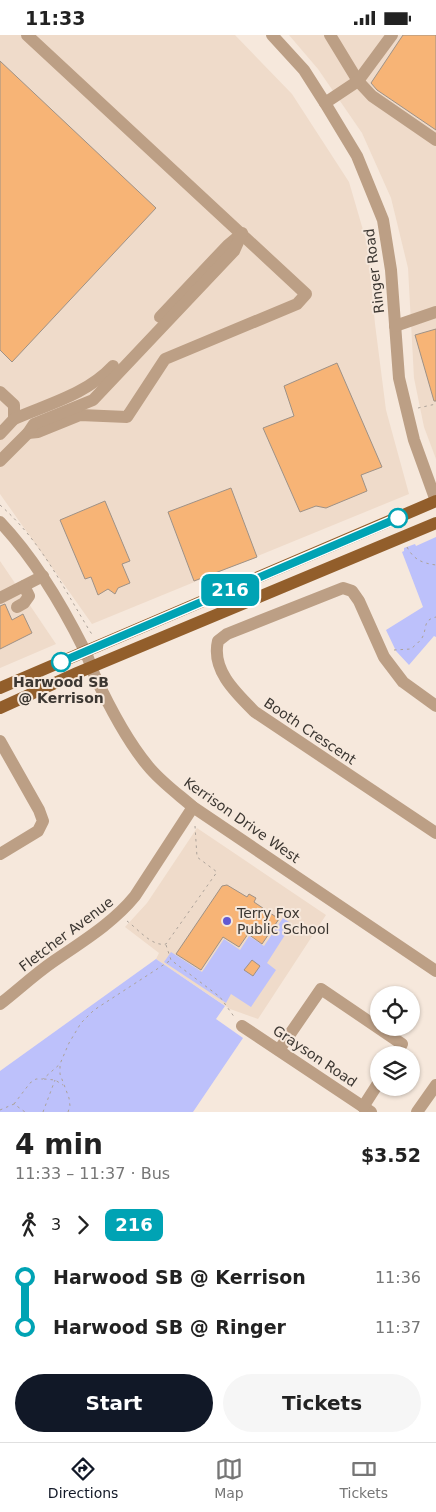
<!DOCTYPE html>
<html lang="en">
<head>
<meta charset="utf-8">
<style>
	body { margin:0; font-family:"DejaVu Sans",sans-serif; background:#f6f6f6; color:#222; height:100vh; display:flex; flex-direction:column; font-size:19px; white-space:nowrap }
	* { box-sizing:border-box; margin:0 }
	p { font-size:16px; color:#767676 }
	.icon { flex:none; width:28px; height:28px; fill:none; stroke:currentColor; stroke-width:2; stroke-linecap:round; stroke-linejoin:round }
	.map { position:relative; height:1077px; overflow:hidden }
	.sheet { display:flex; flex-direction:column; background:#fff; flex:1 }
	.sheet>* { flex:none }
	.badge { padding:0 10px; border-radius:8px; font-size:18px; line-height:32px }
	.fabs { position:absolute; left:370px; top:951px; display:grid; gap:10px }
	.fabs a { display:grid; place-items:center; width:50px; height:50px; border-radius:50%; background:#fff; box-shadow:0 1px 4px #0004; font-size:25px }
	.map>.badge { position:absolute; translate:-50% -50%; box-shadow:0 0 0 2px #fff }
	.legs { display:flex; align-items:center; gap:8px; height:55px; padding:0 15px; font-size:16px }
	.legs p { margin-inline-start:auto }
	.head { display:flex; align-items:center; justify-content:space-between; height:85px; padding:0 15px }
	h1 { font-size:28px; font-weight:800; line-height:38px }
	.button { display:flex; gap:10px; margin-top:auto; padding:10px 15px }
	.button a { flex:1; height:58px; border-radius:30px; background:#111827; color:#fff; font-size:20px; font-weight:800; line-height:58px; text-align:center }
	.button a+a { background:#f6f6f6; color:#222 }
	ul { padding:0 15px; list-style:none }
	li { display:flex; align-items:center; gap:18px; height:50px; font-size:19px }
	li i { display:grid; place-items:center; width:8px; height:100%; margin:0 6px; background:currentColor }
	li i::after { content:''; width:12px; height:12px; margin:-6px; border:4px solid; border-radius:50%; background:#fff }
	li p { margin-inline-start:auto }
	li:first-child i { background:linear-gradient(#0000 50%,currentColor 0) }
	li:last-child i { background:linear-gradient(currentColor 50%,#0000 0) }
	.status { display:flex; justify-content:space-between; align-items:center; height:35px; padding:0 25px; background:#fff; direction:ltr }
	.status svg { height:14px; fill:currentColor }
	.menu { display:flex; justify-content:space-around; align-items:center; height:70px; border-top:1px solid #e0e0e0; background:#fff; font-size:14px; color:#767676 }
	.menu a { display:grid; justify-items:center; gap:2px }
	.menu .current { color:#111827 }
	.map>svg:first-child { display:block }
	.built { fill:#efdbca }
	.green { fill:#bdc1fb }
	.building { fill:#f7b476; stroke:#9e9186 }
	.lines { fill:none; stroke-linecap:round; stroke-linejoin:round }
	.path { stroke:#aca299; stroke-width:1; stroke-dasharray:2.5 4; stroke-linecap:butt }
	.minor { stroke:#bc9f85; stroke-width:12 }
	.major { stroke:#925e2b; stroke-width:12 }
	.line-1-casing { stroke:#fff; stroke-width:11 }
	.line-1 { stroke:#00a3b4; stroke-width:8 }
	.stop-1-dot { fill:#fff; stroke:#00a3b4; stroke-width:2.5 }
	.poi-dot { fill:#6259d2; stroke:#f6e8dc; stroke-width:2 }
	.labels { text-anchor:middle; stroke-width:4; stroke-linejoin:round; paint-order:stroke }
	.street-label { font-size:14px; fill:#3c3732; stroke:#f6e8dc }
	.stop-label { font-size:14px; font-weight:bold; fill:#3c3732; stroke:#f6e8dc }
	.poi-label { font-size:14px; fill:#3c3732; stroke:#f6e8dc; text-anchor:start }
</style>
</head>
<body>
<div class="status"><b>11:33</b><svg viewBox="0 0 49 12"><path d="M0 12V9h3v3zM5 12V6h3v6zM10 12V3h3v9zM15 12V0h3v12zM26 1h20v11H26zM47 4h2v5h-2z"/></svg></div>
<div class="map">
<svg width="436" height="1077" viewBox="0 0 436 1077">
	<rect width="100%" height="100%" fill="#f6e8dc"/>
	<!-- built -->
	<g class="built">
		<path d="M0,0H235L292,59L349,147L368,212L375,289L386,375L409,459L92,589L0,459Z"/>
		<path d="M289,0H436V424L424,392L414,343L408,233L391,163L362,98L318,34Z"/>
		<path d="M0,526L56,609L0,633Z"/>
		<path d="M197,793L326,880L258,984L230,974L156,924L159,918L125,892L147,868Z"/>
	</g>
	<!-- green -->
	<g class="green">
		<path d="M436,502V602L434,601L409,630L396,616L386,595L423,572L402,517L404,516V513L415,509L416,511Z"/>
		<path d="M283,883L292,889L267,928L276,935L251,972L231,959L226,968L164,927L171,917L202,937L224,904L240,915L249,901L264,911Z"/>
		<path d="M156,924L225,971L216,984L243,1003L193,1077H0V1036Z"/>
	</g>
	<!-- building -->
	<g class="building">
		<path d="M403,0H436V95L377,55L371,48Z"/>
		<path d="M0,26L156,173L12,327L0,315Z"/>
		<path d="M436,294V366H434L415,300Z"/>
		<path d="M337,328L382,432L361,440L367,456L326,473L316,471L300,477L263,393L294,381L284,351Z"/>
		<path d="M231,453L257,522L194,546L168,477Z"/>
		<path d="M105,466L130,526L122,529L130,548L118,553L115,559L108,554L98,560L91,542L85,544L60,485Z"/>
		<path d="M5,569L12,585L23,579L32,598L0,614V571Z"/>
		<path d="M227,850L247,862L249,859L256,863L254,867L279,884L262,909L248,899L239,912L223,902L201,935L176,919L222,851Z"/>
		<path d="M252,925L260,931L253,941L244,935Z"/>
	</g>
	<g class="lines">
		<!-- path -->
		<g class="path">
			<path d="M418,373L436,369"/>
			<path d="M0,470C42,507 62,551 91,598L94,600"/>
			<path d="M407,512C414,525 422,528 436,530"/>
			<path d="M394,615L411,614C415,610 421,606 423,601C427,592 423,585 436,582"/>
			<path d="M127,886C138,894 152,912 166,909L217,837L197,822L195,791"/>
			<path d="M166,910L171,925L220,962L235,983"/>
			<path d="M44,1044L55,1045L63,1050"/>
			<path d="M14,1069L30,1048L36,1044H43L60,1029"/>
			<path d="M0,1075L14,1069L25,1077"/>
			<path d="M43,1077L55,1045"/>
			<path d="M68,1077L70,1071L69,1063L60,1039V1029L69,1008L81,988L94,975L171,925"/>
		</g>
		<!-- minor -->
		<g class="minor">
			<path d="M27,0L306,259L297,269L165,324L127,382L80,380L38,397L28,398"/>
			<path d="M272,0L304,35L325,68L357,121L383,185L391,235L399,343L414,405L436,466"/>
			<path d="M330,0L358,46L372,61L436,105"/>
			<path d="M325,68L358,46L392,0"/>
			<path d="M160,282L228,210L240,200"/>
			<path d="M395,291L436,277"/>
			<path d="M0,357L14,370V384L0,399"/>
			<path d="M14,384C48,369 87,359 113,331"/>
			<path d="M0,426L28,398L34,389L93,365L234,216L242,198"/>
			<path d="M0,487C35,524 61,568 84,614C88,622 91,631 94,639C107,667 128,707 148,731C161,747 178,759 193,772L436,936"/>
			<path d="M0,563L43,541"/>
			<path d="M17,572L24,568L29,561L24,551"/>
			<path d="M436,671L403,647L384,622L359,566L352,556L343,553L227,599L218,606C211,635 236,658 255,677L436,798"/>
			<path d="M0,706L39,775L43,786L38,796L0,819"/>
			<path d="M0,969C18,955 35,939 54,926C83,906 113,888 135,861L193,772"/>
			<path d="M242,991L371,1077"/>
			<path d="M279,1015L321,954L402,1009L396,1020"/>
			<path d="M363,1072L379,1047"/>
			<path d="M417,1077L436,1050"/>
		</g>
		<!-- major -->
		<g class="major">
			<path d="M0,653L436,466"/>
			<path d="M0,673L77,638L436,488"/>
		</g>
	</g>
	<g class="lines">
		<!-- line-1 casing -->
		<g class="line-1-casing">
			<path id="line-1" d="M61,627L398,483"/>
		</g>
		<!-- line-1 -->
		<use href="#line-1" class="line-1"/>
	</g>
	<!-- markers -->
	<g class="stop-1-dot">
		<circle cx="398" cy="483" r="9"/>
		<circle cx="61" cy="627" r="9"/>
	</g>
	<circle class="poi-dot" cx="227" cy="886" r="5"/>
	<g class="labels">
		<!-- street labels -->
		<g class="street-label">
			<text transform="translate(374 236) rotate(-97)" y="5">Ringer Road</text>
			<text transform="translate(310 696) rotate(34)" y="5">Booth Crescent</text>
			<text transform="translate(242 785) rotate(35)" y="5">Kerrison Drive West</text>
			<text transform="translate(66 899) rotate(-37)" y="5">Fletcher Avenue</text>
			<text transform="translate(315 1021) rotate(34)" y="5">Grayson Road</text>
		</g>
		<!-- stop labels -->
		<g class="stop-label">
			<text x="61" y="652">Harwood SB<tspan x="61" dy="16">@ Kerrison</tspan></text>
		</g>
		<!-- poi labels -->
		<g class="poi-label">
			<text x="237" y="883">Terry Fox<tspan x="237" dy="16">Public School</tspan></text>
		</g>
	</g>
</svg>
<div class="fabs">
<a><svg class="icon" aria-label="locate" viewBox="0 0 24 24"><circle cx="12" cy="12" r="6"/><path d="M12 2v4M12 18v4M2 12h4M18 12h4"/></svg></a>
<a><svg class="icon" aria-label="layers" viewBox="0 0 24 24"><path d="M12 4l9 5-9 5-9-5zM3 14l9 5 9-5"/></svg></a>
</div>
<b class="badge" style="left:230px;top:555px;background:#00a3b4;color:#fff">216</b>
</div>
<section class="sheet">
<div class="head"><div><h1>4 min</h1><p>11:33 – 11:37 · Bus</p></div><b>$3.52</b></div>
<div class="legs"><svg class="icon" aria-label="walk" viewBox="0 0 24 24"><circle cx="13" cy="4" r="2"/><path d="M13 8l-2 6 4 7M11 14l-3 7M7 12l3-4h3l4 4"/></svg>3<svg class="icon" aria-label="forward" viewBox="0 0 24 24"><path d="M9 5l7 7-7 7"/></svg><b class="badge" style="background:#00a3b4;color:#fff">216</b></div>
<ul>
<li><i style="color:#00a3b4"></i><b>Harwood SB @ Kerrison</b><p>11:36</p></li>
<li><i style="color:#00a3b4"></i><b>Harwood SB @ Ringer</b><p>11:37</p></li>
</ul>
<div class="button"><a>Start</a><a>Tickets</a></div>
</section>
<nav class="menu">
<a class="current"><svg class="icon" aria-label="directions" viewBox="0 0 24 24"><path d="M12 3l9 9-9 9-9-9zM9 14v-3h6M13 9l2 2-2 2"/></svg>Directions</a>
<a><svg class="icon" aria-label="map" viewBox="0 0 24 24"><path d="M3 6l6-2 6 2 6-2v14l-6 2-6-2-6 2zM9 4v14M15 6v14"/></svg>Map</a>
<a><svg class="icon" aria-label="tickets" viewBox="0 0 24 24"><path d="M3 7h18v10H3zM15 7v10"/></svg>Tickets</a>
</nav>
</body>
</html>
